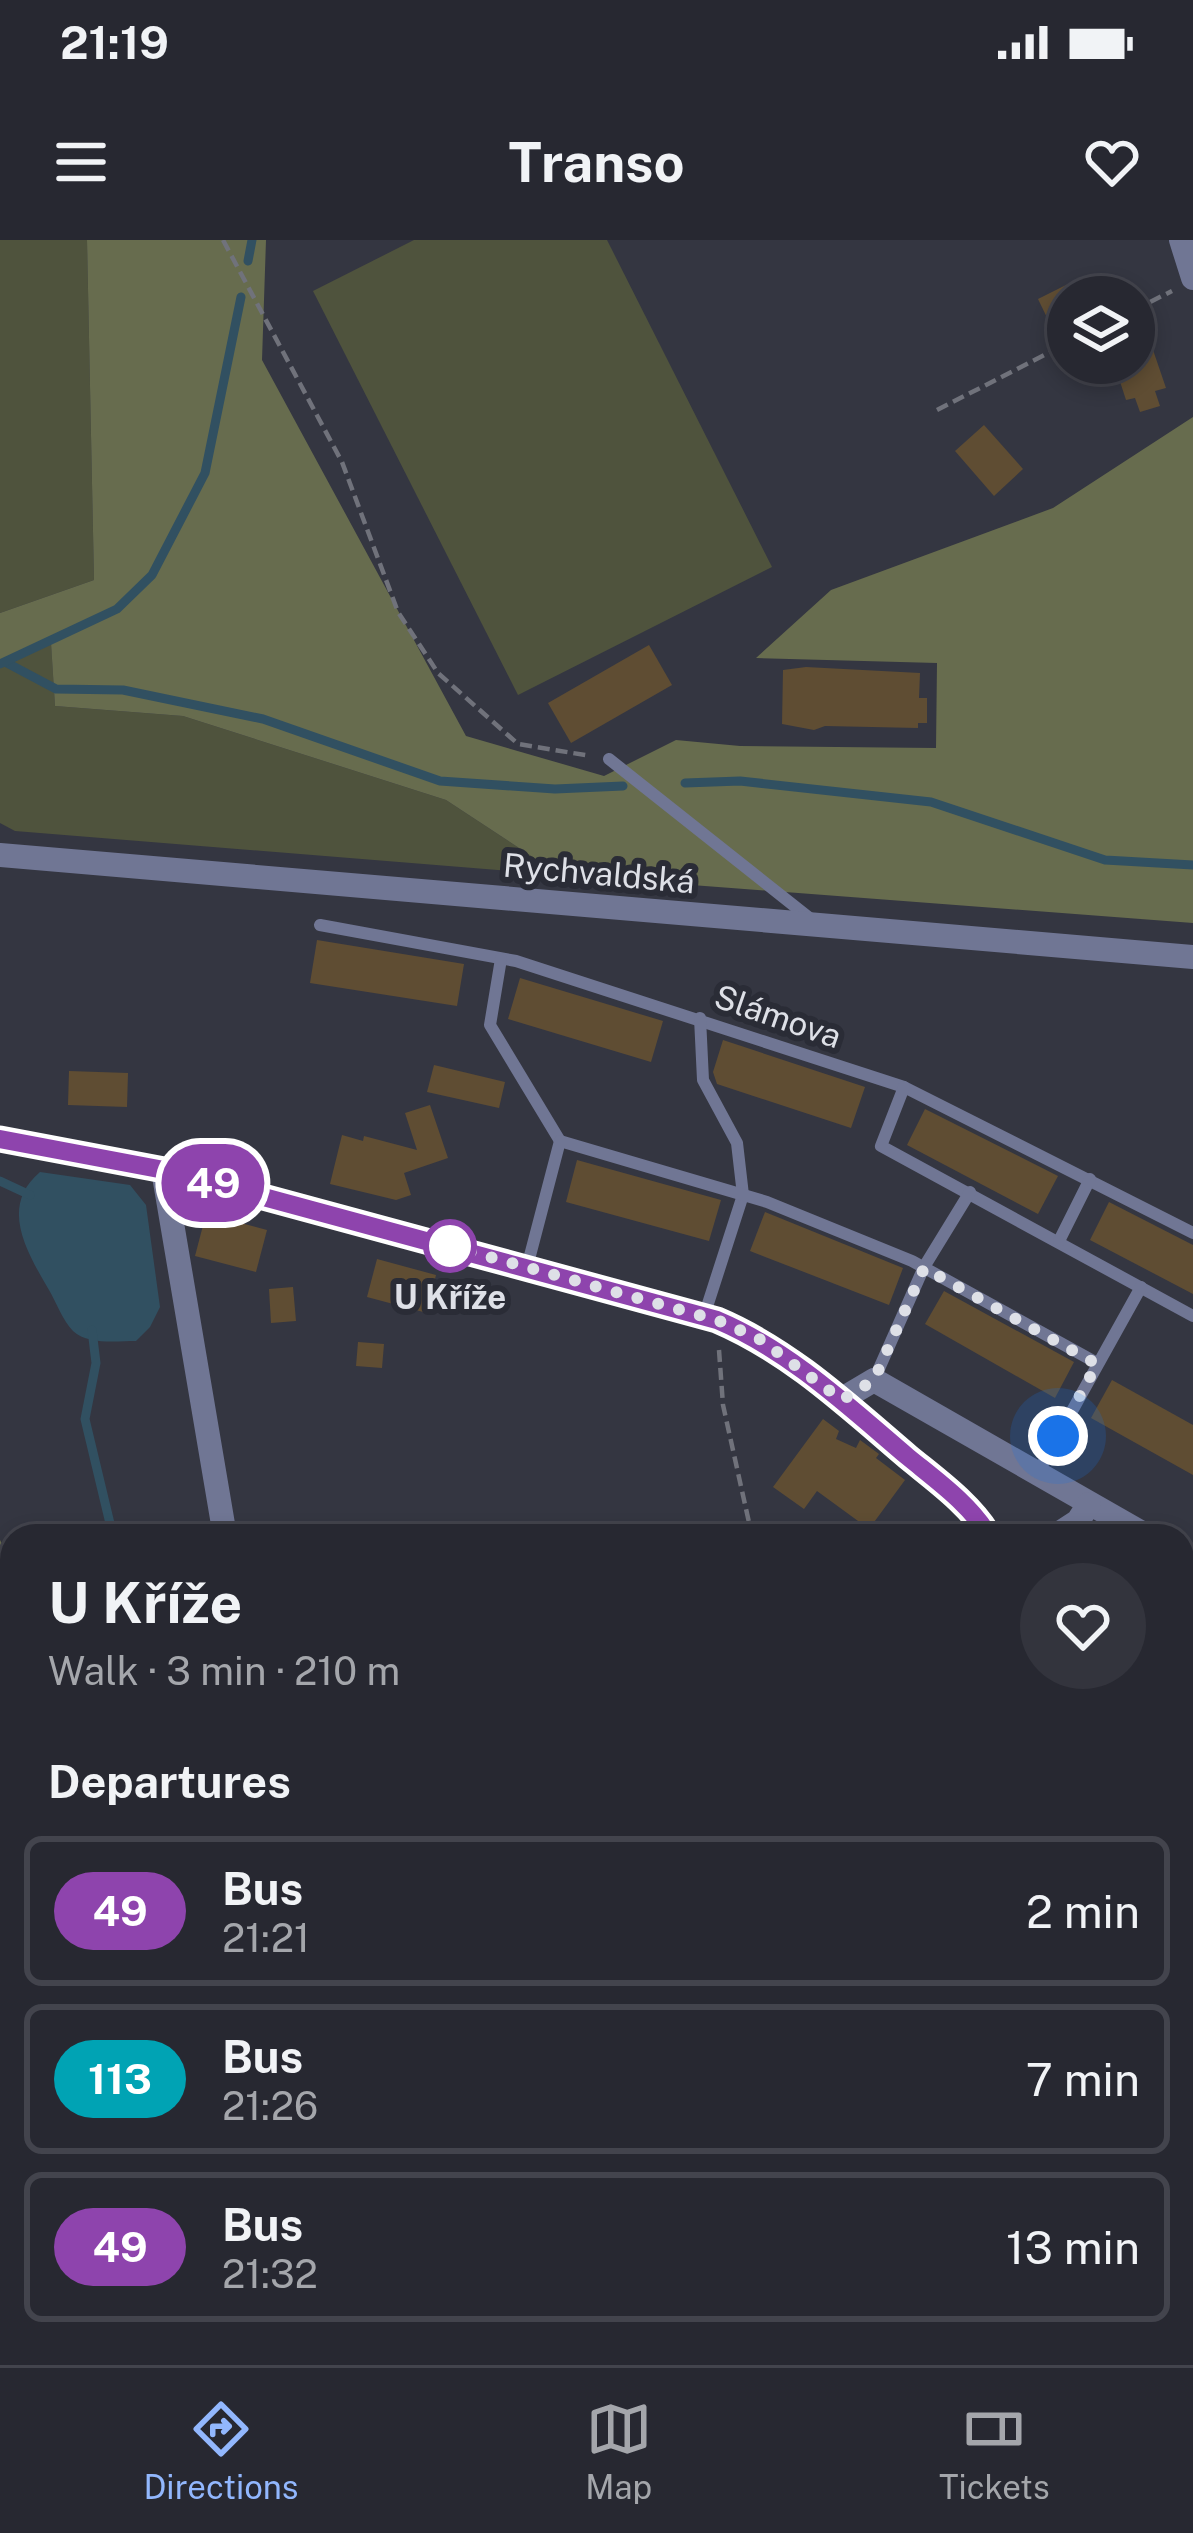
<!DOCTYPE html>
<html lang="en">
<head>
<meta charset="utf-8">
<style>
	body { margin:0; font-family:"Public Sans",sans-serif; background:#33343d; color:#f1f3f6; height:100vh; display:flex; flex-direction:column; font-size:45px; white-space:nowrap }
	* { box-sizing:border-box; margin:0 }
	p { font-size:39px; color:#a4a6ab }
	.icon { flex:none; width:66px; height:66px; fill:none; stroke:currentColor; stroke-width:2; stroke-linecap:round; stroke-linejoin:round }
	.map { position:relative; flex:1; overflow:hidden }
	.side { position:absolute; left:0px; top:1284px; width:1194px; height:843px; display:flex; flex-direction:column; background:#272831; border-radius:36px 36px 0 0; box-shadow:0 6px 18px #0003,0 0 0 3px #43444d }
	.side>* { flex:none }
	.badge { padding:0 24px; border-radius:39px; font-size:42px; line-height:78px }
	.buttons { position:absolute; left:1047px; top:36px; display:grid; gap:24px }
	.buttons a { display:grid; place-items:center; width:108px; height:108px; border-radius:50%; background:#272831; box-shadow:0 6px 18px #0003,0 0 0 3px #43444d; font-size:60px }
	.you { position:absolute; width:60px; height:60px; margin:-30px; border:9px solid #fff; border-radius:50%; background:#1a73e8; box-shadow:0 0 0 18px #1a73e833 }
	.map>.badge { position:absolute; translate:-50% -50%; box-shadow:0 0 0 6px #fff }
	h2 { padding:0 48px; font-size:45px; line-height:108px }
	.round { display:grid; place-items:center; flex:none; width:126px; height:126px; border-radius:63px; background:#33343d }
	.summary { display:flex; align-items:center; justify-content:space-between; height:204px; padding:0 48px }
	h1 { font-size:57px; font-weight:700; line-height:90px }
	ul { padding:0; list-style:none }
	li { display:flex; align-items:center; gap:36px; height:150px; margin:0 24px 18px; padding:0 24px; border:6px solid #43444d; border-radius:18px }
	li div { flex:1 }
	li b { display:block; font-size:45px }
	li em { font-style:normal }
	li .badge { min-width:132px; font-weight:700; text-align:center }
	.status { display:flex; justify-content:space-between; align-items:center; height:84px; padding:0 60px; background:#272831; direction:ltr }
	.status svg { height:33px; fill:currentColor }
	header { display:flex; justify-content:space-between; align-items:center; height:156px; padding:0 48px; background:#272831; font-size:54px; font-weight:700 }
	.dock { display:flex; justify-content:space-around; align-items:center; height:168px; border-top:3px solid #43444d; background:#272831; font-size:33px; color:#a4a6ab }
	.dock a { display:grid; justify-items:center; gap:6px }
	.dock .on { color:#92b7fd }
	.map>svg:first-child { display:block }
	.built { fill:#3b3f4f }
	.green { fill:#4f533d }
	.forest { fill:#676c4e }
	.water { fill:#315061 }
	.lines { fill:none; stroke-linecap:round; stroke-linejoin:round }
	.stream { stroke:#315061; stroke-width:9 }
	.building { fill:#5f4d33 }
	.path { stroke:#70727b; stroke-width:4.5; stroke-dasharray:12 6; stroke-linecap:butt }
	.service { stroke:#707694; stroke-width:12 }
	.minor { stroke:#707694; stroke-width:24 }
	.tertiary { stroke:#707694; stroke-width:24 }
	.line-casing { stroke:#fff; stroke-width:27 }
	.line { stroke:#8e44ad; stroke-width:18 }
	.walk { stroke:#dee0e7; stroke-width:12; stroke-dasharray:0 21.6 }
	.stop-dot { fill:#fff; stroke:#8e44ad; stroke-width:6 }
	.labels { text-anchor:middle; stroke-width:12; stroke-linejoin:round; paint-order:stroke }
	.street-label { font-size:33px; fill:#dee0e7; stroke:#2a2c36 }
	.stop-label { font-size:33px; font-weight:bold; fill:#dee0e7; stroke:#2a2c36 }
</style>
</head>
<body>
<div class="status"><b>21:19</b><svg viewBox="0 0 49 12"><path d="M0 12V9h3v3zM5 12V6h3v6zM10 12V3h3v9zM15 12V0h3v12zM26 1h20v11H26zM47 4h2v5h-2z"/></svg></div>
<header><svg class="icon" aria-label="menu" viewBox="0 0 24 24"><path d="M4 6h16M4 12h16M4 18h16"/></svg>Transo<svg class="icon" aria-label="heart" viewBox="0 0 24 24"><path d="M12 20l-8-8c-3-5 5-10 8-4 3-6 11-1 8 4z"/></svg></header>
<div class="map">
<svg width="1193" height="2125" viewBox="0 0 1193 2125">
	<rect width="100%" height="100%" fill="#343641"/>
	<!-- built -->
	<path class="built" d="M453,2115H908L912,2125H456Z"/>
	<!-- green -->
	<g class="green">
		<path d="M0,0H87L94,340L0,373Z"/>
		<path d="M414,0H607L772,327L518,455L313,51Z"/>
		<path d="M51,402L55,466L183,476L446,560L560,635L15,591L0,583V420Z"/>
		<path d="M12,1685V2115H182L185,2125H0V1689Z"/>
	</g>
	<!-- forest -->
	<g class="forest">
		<path d="M87,0H266L262,120L466,496L604,536L676,500L740,506L936,508L937,423L756,418L831,350L1053,268L1193,177V683L560,635L446,560L183,476L55,466L51,403L0,420V373L94,340Z"/>
		<path d="M0,1300L12,1324V1675L0,1679Z"/>
		<path d="M1182,1327L1193,1333V1449L1182,1426Z"/>
	</g>
	<!-- water -->
	<path class="water" d="M40,932L130,945L146,965L160,1067L150,1087L136,1101C116,1101 88,1105 73,1091C63,1081 56,1062 49,1050C25,1009 0,966 40,932Z"/>
	<g class="lines">
		<!-- stream -->
		<g class="stream">
			<path d="M248,21L252,0"/>
			<path d="M7,423L56,449L123,450L263,479L440,541L555,549L623,546"/>
			<path d="M0,424L117,369L152,335L205,233L241,57"/>
			<path d="M685,543L740,541L931,562L1105,620L1193,625"/>
			<path d="M0,941L30,955"/>
			<path d="M92,1090L96,1123L85,1179L113,1296"/>
			<path d="M232,2115L235,2125"/>
		</g>
	</g>
	<!-- building -->
	<g class="building">
		<path d="M1068,44V121L1038,59Z"/>
		<path d="M1152,107L1166,148L1155,151L1160,166L1140,172L1135,158L1126,160L1114,123H1134V113Z"/>
		<path d="M984,185L1023,229L994,256L955,211Z"/>
		<path d="M649,405L672,445L571,503L548,463Z"/>
		<path d="M806,427L920,433L919,458H927V483H918V488L825,486L814,490L782,484L783,430Z"/>
		<path d="M317,700L464,724L457,766L310,743Z"/>
		<path d="M520,738L663,781L651,822L508,779Z"/>
		<path d="M723,800L865,847L851,888L717,844L713,832Z"/>
		<path d="M434,825L505,842L499,868L427,852Z"/>
		<path d="M69,831L128,833L127,867L68,865Z"/>
		<path d="M430,865L448,918L404,933L411,955L396,960L330,944L342,895L363,901L364,896L417,910L405,873Z"/>
		<path d="M925,869L1058,936L1038,974L907,905Z"/>
		<path d="M577,920L721,960L709,1001L566,962Z"/>
		<path d="M1109,962L1193,1005V1054L1090,1000Z"/>
		<path d="M765,972L903,1028L889,1065L750,1011Z"/>
		<path d="M206,974L267,990L256,1032L195,1016Z"/>
		<path d="M377,1019L436,1035L427,1073L367,1057Z"/>
		<path d="M293,1047L296,1081L271,1083L269,1049Z"/>
		<path d="M944,1051L1074,1122L1055,1158L925,1084Z"/>
		<path d="M358,1102L384,1104L382,1128L356,1126Z"/>
		<path d="M1112,1140L1193,1185V1235L1091,1178Z"/>
		<path d="M823,1179L839,1191L836,1199L856,1208L860,1200L879,1214L876,1218L905,1240L869,1289L817,1251L804,1269L773,1247Z"/>
	</g>
	<g class="lines">
		<!-- path -->
		<g class="path">
			<path d="M223,0L342,222L398,372L438,433L518,504L591,516"/>
			<path d="M1134,70L1172,51"/>
			<path d="M937,170L1068,103"/>
			<path d="M719,1110L723,1165L752,1296"/>
		</g>
		<!-- service -->
		<g class="service">
			<path d="M609,519L812,680"/>
			<path d="M320,685L516,721L904,847L1193,993"/>
			<path d="M501,719L490,785L560,901"/>
			<path d="M700,778L703,840L737,903L743,955L704,1076"/>
			<path d="M904,847L881,906L1193,1076"/>
			<path d="M1059,1001L1090,939"/>
			<path d="M527,1027L560,901L767,962L912,1021L1097,1123"/>
			<path d="M874,1140L924,1027L970,952"/>
			<path d="M1037,1234L1141,1047"/>
			<path d="M1189,2092L1193,2105"/>
		</g>
		<!-- minor -->
		<g class="minor">
			<path d="M1181,0L1193,38"/>
			<path d="M0,899L163,930L717,1080C792,1113 853,1170 915,1223C941,1245 972,1267 989,1296"/>
			<path d="M163,930L225,1296"/>
			<path d="M842,1159L874,1140L1147,1296"/>
			<path d="M1055,1296L1078,1281L1089,1264"/>
			<path d="M1182,1315L1193,1321"/>
			<path d="M1182,1693L1193,1716"/>
			<path d="M444,2115L448,2125"/>
		</g>
		<!-- tertiary -->
		<path class="tertiary" d="M0,615L1193,717"/>
	</g>
	<g class="lines">
		<!-- line casing -->
		<g class="line-casing">
			<path id="line" d="M0,899L164,930L717,1080C790,1111 848,1166 908,1217C936,1240 970,1264 989,1296"/>
		</g>
		<!-- line -->
		<use href="#line" class="line"/>
		<!-- walk -->
		<path class="walk" d="M450,1006L717,1080L758,1098L842,1160L874,1140L924,1028L1097,1124L1058,1196"/>
	</g>
	<!-- markers -->
	<circle class="stop-dot" cx="450" cy="1006" r="24"/>
	<g class="labels">
		<!-- street labels -->
		<g class="street-label">
			<text transform="translate(599 633) rotate(5)" y="12">Rychvaldská</text>
			<text transform="translate(778 776) rotate(19)" y="12">Slámova</text>
		</g>
		<!-- stop labels -->
		<g class="stop-label">
			<text x="450" y="1069">U Kříže</text>
		</g>
	</g>
</svg>
<div class="buttons">
<a><svg class="icon" aria-label="layers" viewBox="0 0 24 24"><path d="M12 4l9 5-9 5-9-5zM3 14l9 5 9-5"/></svg></a>
</div>
<div class="you" style="left:1058px;top:1196px"></div>
<b class="badge" style="left:213px;top:943px;background:#8e44ad;color:#fff">49</b>
<section class="side">
<div class="summary"><div><h1>U Kříže</h1><p>Walk · 3 min · 210 m</p></div><a class="round"><svg class="icon" aria-label="heart" viewBox="0 0 24 24"><path d="M12 20l-8-8c-3-5 5-10 8-4 3-6 11-1 8 4z"/></svg></a></div>
<h2>Departures</h2>
<ul>
<li><span class="badge" style="background:#8e44ad;color:#fff">49</span><div><b>Bus</b><p>21:21</p></div><em>2 min</em></li>
<li><span class="badge" style="background:#00a3b4;color:#fff">113</span><div><b>Bus</b><p>21:26</p></div><em>7 min</em></li>
<li><span class="badge" style="background:#8e44ad;color:#fff">49</span><div><b>Bus</b><p>21:32</p></div><em>13 min</em></li>
</ul>
</section>
</div>
<nav class="dock">
<a class="on"><svg class="icon" aria-label="directions" viewBox="0 0 24 24"><path d="M12 3l9 9-9 9-9-9zM9 14v-3h6M13 9l2 2-2 2"/></svg>Directions</a>
<a><svg class="icon" aria-label="map" viewBox="0 0 24 24"><path d="M3 6l6-2 6 2 6-2v14l-6 2-6-2-6 2zM9 4v14M15 6v14"/></svg>Map</a>
<a><svg class="icon" aria-label="tickets" viewBox="0 0 24 24"><path d="M3 7h18v10H3zM15 7v10"/></svg>Tickets</a>
</nav>
</body>
</html>
